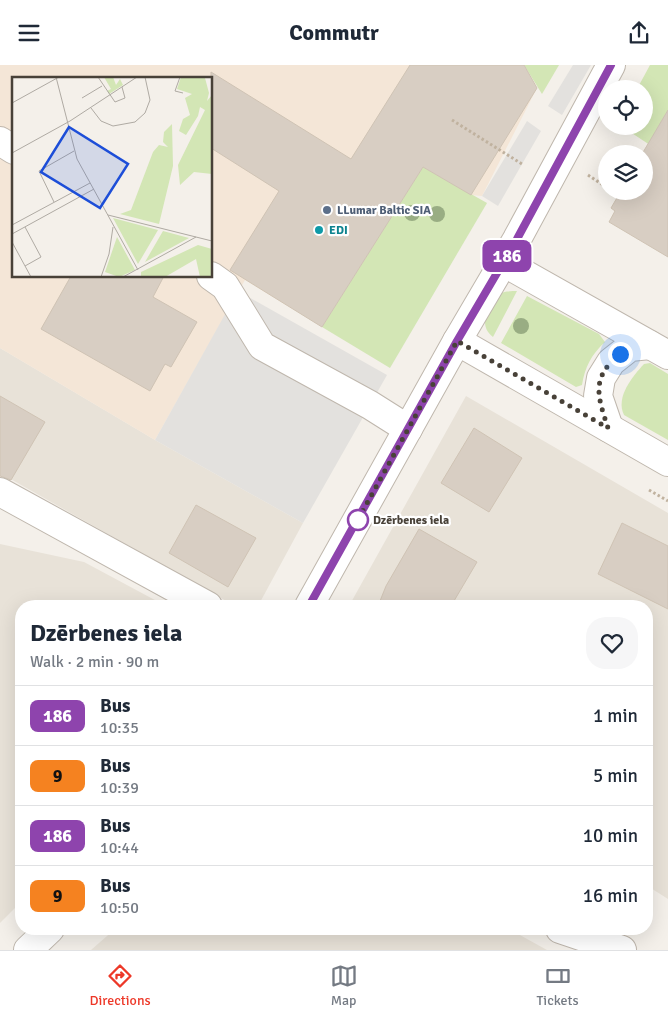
<!DOCTYPE html>
<html lang="en">
<head>
<meta charset="utf-8">
<style>
	body { margin:0; font-family:Signika,sans-serif; background:#f6f6f7; color:#1f2937; height:100vh; display:flex; flex-direction:column; font-size:19px; white-space:nowrap }
	* { box-sizing:border-box; margin:0 }
	p { font-size:16px; color:#747a83 }
	.icon { flex:none; width:28px; height:28px; fill:none; stroke:currentColor; stroke-width:2; stroke-linecap:round; stroke-linejoin:round }
	.map { position:relative; flex:1; overflow:hidden }
	.panel { position:absolute; left:15px; top:535px; width:638px; height:335px; display:flex; flex-direction:column; background:#fff; border-radius:20px; box-shadow:0 5px 20px #0002 }
	.panel>* { flex:none }
	.badge { padding:0 10px; border-radius:8px; font-size:18px; line-height:32px }
	.controls { position:absolute; left:598px; top:15px; display:grid; gap:10px }
	.controls a { display:grid; place-items:center; width:55px; height:55px; border-radius:50%; background:#fff; box-shadow:0 5px 20px #0002; font-size:25px }
	.you { position:absolute; width:25px; height:25px; margin:-12px; border:4px solid #fff; border-radius:50%; background:#1a73e8; box-shadow:0 0 0 8px #1a73e833 }
	.map>.badge { position:absolute; translate:-50% -50%; box-shadow:0 0 0 2px #fff }
	.round { display:grid; place-items:center; flex:none; width:52px; height:52px; border-radius:20px; background:#f6f6f7 }
	.headline { display:flex; align-items:center; justify-content:space-between; height:85px; padding:0 15px }
	h1 { font-size:24px; font-weight:800; line-height:38px }
	ul { padding:0; list-style:none }
	li { display:flex; align-items:center; gap:15px; height:60px; padding:0 15px; border-top:1px solid #e0e1e3 }
	li div { flex:1 }
	li b { display:block; font-size:19px }
	li em { font-style:normal }
	li .badge { min-width:55px; font-weight:700; text-align:center }
	header { display:flex; justify-content:space-between; align-items:center; height:65px; padding:0 15px; background:#fff; font-size:22px; font-weight:800 }
	.dock { display:flex; justify-content:space-around; align-items:center; height:70px; border-top:1px solid #e0e1e3; background:#fff; font-size:14px; color:#747a83 }
	.dock a { display:grid; justify-items:center; gap:2px }
	.dock .current { color:#ed3828 }
	.map>svg:first-child { display:block }
	.residential { fill:#e8e2d8 }
	.commercial { fill:#f4e6d7; fill-rule:evenodd }
	.green { fill:#d3e6b5 }
	.parking { fill:#e3e1de }
	.building { fill:#d8cec3; stroke:#cfc3b4 }
	.lines { fill:none; stroke-linecap:round; stroke-linejoin:round }
	.minor-casing { stroke:#bfb7ad; stroke-width:30 }
	.path { stroke:#c0b29f; stroke-width:3; stroke-dasharray:2.5 2.5; stroke-linecap:butt }
	.minor { stroke:#fff; stroke-width:28 }
	.tree { fill:#99ad83 }
	.line-casing { stroke:#fff; stroke-width:11 }
	.line { stroke:#8e44ad; stroke-width:8 }
	.walk { stroke:#484138; stroke-width:5; stroke-dasharray:0 9 }
	.service-dot { fill:#5c6f8a; stroke:#fff; stroke-width:2 }
	.culture-dot { fill:#0f9aa8; stroke:#fff; stroke-width:2 }
	.stop-dot { fill:#fff; stroke:#8e44ad; stroke-width:2.5 }
	.labels { text-anchor:middle; stroke-width:4.5; stroke-linejoin:round; paint-order:stroke }
	.service-label { font-size:12px; font-weight:bold; fill:#4e5e75; stroke:#fff; text-anchor:start }
	.culture-label { font-size:12px; font-weight:bold; fill:#0d838f; stroke:#fff; text-anchor:start }
	.stop-label { font-size:12px; font-weight:bold; fill:#484138; stroke:#fff; text-anchor:start }
	.inset-road { fill:none; stroke:#afaaa3; stroke-width:1 }
	.view { fill:#1d4ed8; fill-opacity:0.15; stroke:#1d4ed8; stroke-width:2.5 }
	.inset-edge { fill:none; stroke:#484138; stroke-width:2.5 }
</style>
</head>
<body>
<header><svg class="icon" aria-label="menu" viewBox="0 0 24 24"><path d="M4 6h16M4 12h16M4 18h16"/></svg>Commutr<svg class="icon" aria-label="share" viewBox="0 0 24 24"><path d="M12 15V3M7 8l5-5 5 5M5 13v7h14v-7"/></svg></header>
<div class="map">
<svg width="668" height="885" viewBox="0 0 668 885">
	<rect width="100%" height="100%" fill="#f4f0ea"/>
	<!-- residential -->
	<g class="residential">
		<path d="M0,283L155,375L303,458L258,541H235L0,408Z"/>
		<path d="M466,331L668,448V834L646,820V541H349Z"/>
		<path d="M0,479L84,497L166,541H21V837L0,858Z"/>
		<path d="M115,864H509L547,885H91Z"/>
	</g>
	<!-- commercial -->
	<path class="commercial" d="M0,0H524L537,23L482,131L471,130L423,102L322,262L245,215L155,375L0,283ZM14,14H211V211H14Z"/>
	<!-- green -->
	<g class="green">
		<path d="M524,0H559L542,29Z"/>
		<path d="M650,0H668V45L655,67L653,82L621,61H644V24H637Z"/>
		<path d="M423,102L487,138L390,303L322,262Z"/>
		<path d="M517,226L493,272C480,262 485,248 493,237C493,236 497,230 498,230C503,226 511,226 517,226Z"/>
		<path d="M527,231L599,269L605,277C591,290 585,302 582,320L576,322L501,278Z"/>
		<path d="M650,298L668,309V375L624,350C615,332 633,311 644,299Z"/>
	</g>
	<!-- parking -->
	<g class="parking">
		<path d="M573,0H591L562,50L548,41Z"/>
		<path d="M527,56L541,66L498,141L482,131Z"/>
		<path d="M238,226L387,310L303,458L155,375Z"/>
	</g>
	<!-- building -->
	<g class="building">
		<path d="M410,0H524L537,23L471,130L423,102L322,262L230,205L279,126L211,83V7L351,94Z"/>
		<path d="M668,45V192L609,157L615,146L611,143L621,126H644L642,89Z"/>
		<path d="M71,211H164L153,232L197,257L171,302L165,299L150,326L41,264Z"/>
		<path d="M0,331L45,357L11,415L0,411Z"/>
		<path d="M474,363L522,393L489,447L441,418Z"/>
		<path d="M196,440L256,473L228,522L169,488Z"/>
		<path d="M622,458L668,481V544L598,509Z"/>
		<path d="M419,464L477,497L451,541H378L386,521Z"/>
	</g>
	<g class="lines">
		<!-- minor casing -->
		<g class="minor-casing">
			<g id="minor">
				<path d="M0,76L14,85"/>
				<path d="M503,197L668,290"/>
				<path d="M211,211L225,221L262,281L370,340L408,364"/>
				<path d="M457,276L668,397"/>
				<path d="M609,363L598,331L601,313L611,297L630,282L650,280"/>
				<path d="M0,427L208,541"/>
				<path d="M309,541L457,276L517,174L611,0"/>
				<path d="M560,864L622,885"/>
				<path d="M28,885L50,864"/>
			</g>
		</g>
		<!-- path -->
		<g class="path">
			<path d="M452,55L522,99"/>
			<path d="M588,110L606,122"/>
			<path d="M613,126L623,132"/>
			<path d="M649,425L668,436"/>
		</g>
		<!-- minor -->
		<use href="#minor" class="minor"/>
	</g>
	<!-- trees -->
	<g class="tree">
		<circle cx="412" cy="148" r="8"/>
		<circle cx="437" cy="149" r="8"/>
		<circle cx="521" cy="261" r="8"/>
	</g>
	<g class="lines">
		<!-- line casing -->
		<g class="line-casing">
			<path id="line" d="M309,541L457,276L517,174L611,0"/>
		</g>
		<!-- line -->
		<use href="#line" class="line"/>
		<!-- walk -->
		<path class="walk" d="M358,455L356,458L457,276L608,363C598,332 590,313 620,289"/>
	</g>
	<!-- markers -->
	<circle class="service-dot" cx="327" cy="145" r="5"/>
	<circle class="culture-dot" cx="319" cy="165" r="5"/>
	<circle class="stop-dot" cx="358" cy="455" r="10"/>
	<g class="labels">
		<!-- service labels -->
		<g class="service-label">
			<text x="337" y="149">LLumar Baltic SIA</text>
		</g>
		<!-- culture labels -->
		<g class="culture-label">
			<text x="329" y="169">EDI</text>
		</g>
		<!-- stop labels -->
		<g class="stop-label">
			<text x="373" y="459">Dzērbenes iela</text>
		</g>
	</g>
	<!-- overview -->
	<g transform="translate(12 12)">
		<rect width="200" height="200" fill="#f4f0ea"/>
		<path d="M92,0H101L104,8L108,2L111,8L97,17L95,14L99,12ZM169,0L193,1L197,16L195,24L200,18V97L182,95L168,108L166,88L193,33L188,30L186,39L174,58L167,54L171,42L178,38L173,21L180,17L165,12ZM160,47L161,89L147,147L108,137L119,133L141,75L147,68L156,70L151,65L152,55ZM101,141L146,153L126,187ZM151,154L177,161L133,185ZM105,160L123,193L107,200L93,195ZM186,168L200,172V200H188L184,182L153,200H129V195Z" fill="#d3e6b5"/>
		<path class="inset-road" d="M44,0L65,82L126,193M86,0L103,25L113,21L110,10M168,0L163,14L171,16M70,21L90,9M0,26L47,0M79,31L89,44L101,49L123,45L133,36L138,23L133,0M0,76L58,44L125,0M42,125L27,94L62,74M96,138L200,164M0,148L78,106M0,157L82,112M0,165L19,200M13,189L29,180L13,150M89,200L97,177L101,150M111,200L184,160"/>
		<path class="view" d="M57,50L116,87L88,131L29,95Z"/>
		<rect width="200" height="200" class="inset-edge"/>
	</g>
</svg>
<div class="controls">
<a><svg class="icon" aria-label="locate" viewBox="0 0 24 24"><circle cx="12" cy="12" r="6"/><path d="M12 2v4M12 18v4M2 12h4M18 12h4"/></svg></a>
<a><svg class="icon" aria-label="layers" viewBox="0 0 24 24"><path d="M12 4l9 5-9 5-9-5zM3 14l9 5 9-5"/></svg></a>
</div>
<div class="you" style="left:620px;top:289px"></div>
<b class="badge" style="left:507px;top:191px;background:#8e44ad;color:#fff">186</b>
<section class="panel">
<div class="headline"><div><h1>Dzērbenes iela</h1><p>Walk · 2 min · 90 m</p></div><a class="round"><svg class="icon" aria-label="heart" viewBox="0 0 24 24"><path d="M12 20l-8-8c-3-5 5-10 8-4 3-6 11-1 8 4z"/></svg></a></div>
<ul>
<li><span class="badge" style="background:#8e44ad;color:#fff">186</span><div><b>Bus</b><p>10:35</p></div><em>1 min</em></li>
<li><span class="badge" style="background:#f58220;color:#111">9</span><div><b>Bus</b><p>10:39</p></div><em>5 min</em></li>
<li><span class="badge" style="background:#8e44ad;color:#fff">186</span><div><b>Bus</b><p>10:44</p></div><em>10 min</em></li>
<li><span class="badge" style="background:#f58220;color:#111">9</span><div><b>Bus</b><p>10:50</p></div><em>16 min</em></li>
</ul>
</section>
</div>
<nav class="dock">
<a class="current"><svg class="icon" aria-label="directions" viewBox="0 0 24 24"><path d="M12 3l9 9-9 9-9-9zM9 14v-3h6M13 9l2 2-2 2"/></svg>Directions</a>
<a><svg class="icon" aria-label="map" viewBox="0 0 24 24"><path d="M3 6l6-2 6 2 6-2v14l-6 2-6-2-6 2zM9 4v14M15 6v14"/></svg>Map</a>
<a><svg class="icon" aria-label="tickets" viewBox="0 0 24 24"><path d="M3 7h18v10H3zM15 7v10"/></svg>Tickets</a>
</nav>
</body>
</html>
